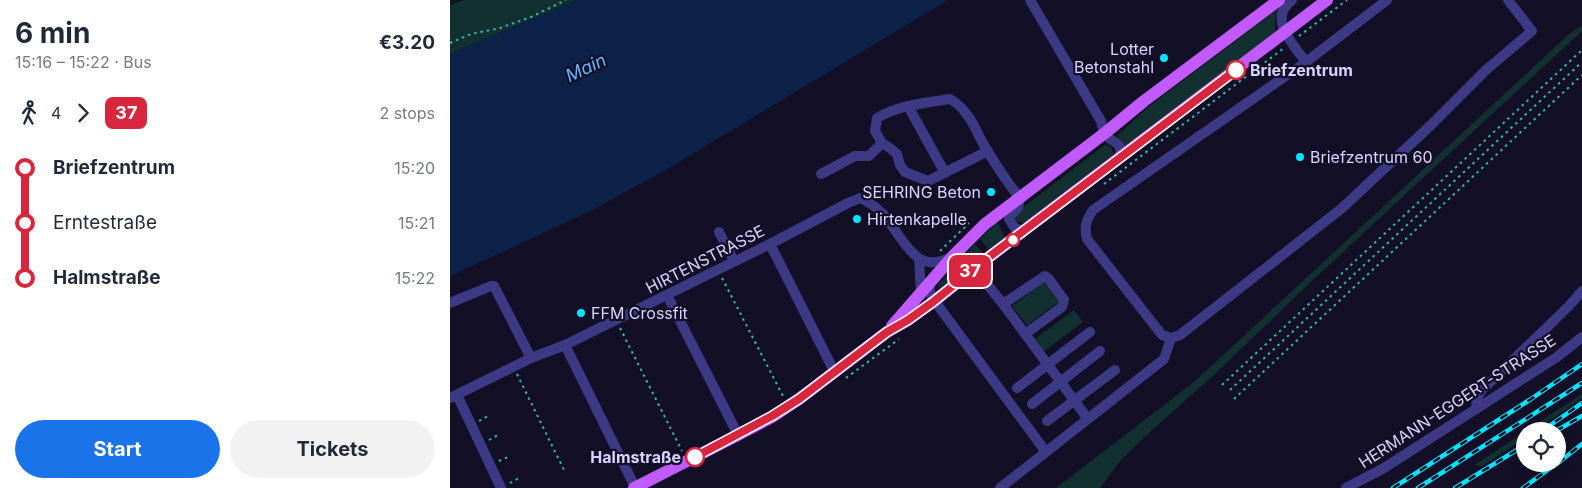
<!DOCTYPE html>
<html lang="en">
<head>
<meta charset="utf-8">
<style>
	body { margin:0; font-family:Inter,sans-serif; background:#f2f2f3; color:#1f2937; height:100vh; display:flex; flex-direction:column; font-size:19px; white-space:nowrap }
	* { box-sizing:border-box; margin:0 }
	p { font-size:16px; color:#747a83 }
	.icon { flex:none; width:28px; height:28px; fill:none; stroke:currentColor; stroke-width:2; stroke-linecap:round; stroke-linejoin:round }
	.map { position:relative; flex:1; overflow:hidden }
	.panel { display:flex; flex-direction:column; background:#fff; width:450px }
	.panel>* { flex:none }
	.badge { padding:0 10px; border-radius:8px; font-size:18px; line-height:32px }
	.tools { position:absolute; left:1066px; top:422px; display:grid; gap:10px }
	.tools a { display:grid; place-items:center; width:50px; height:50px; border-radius:50%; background:#fff; box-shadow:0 2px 12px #0003; font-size:25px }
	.map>.badge { position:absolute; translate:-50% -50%; box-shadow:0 0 0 2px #fff }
	.legs { display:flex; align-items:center; gap:8px; height:55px; padding:0 15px; font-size:16px }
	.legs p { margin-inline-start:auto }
	.headline { display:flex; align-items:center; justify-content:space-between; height:85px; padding:0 15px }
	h1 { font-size:28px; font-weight:700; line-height:38px }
	.primary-button { display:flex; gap:10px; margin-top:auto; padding:10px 15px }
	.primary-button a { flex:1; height:58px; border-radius:30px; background:#1a73e8; color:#fff; font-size:20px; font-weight:700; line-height:58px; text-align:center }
	.primary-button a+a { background:#f2f2f3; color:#1f2937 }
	ul { padding:0 15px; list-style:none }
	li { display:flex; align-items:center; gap:18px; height:55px; font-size:19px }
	li i { display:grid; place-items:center; width:8px; height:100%; margin:0 6px; background:currentColor }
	li i::after { content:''; width:12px; height:12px; margin:-6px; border:4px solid; border-radius:50%; background:#fff }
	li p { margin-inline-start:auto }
	li:first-child i { background:linear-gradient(#0000 50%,currentColor 0) }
	li:last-child i { background:linear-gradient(currentColor 50%,#0000 0) }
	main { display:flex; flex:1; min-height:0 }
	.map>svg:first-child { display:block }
	.green { fill:#12302f }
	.water { fill:#0c2248 }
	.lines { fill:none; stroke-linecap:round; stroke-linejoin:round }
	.path { stroke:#2fb8b0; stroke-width:2; stroke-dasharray:2.5 4; stroke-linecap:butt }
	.minor { stroke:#3d3a85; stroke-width:10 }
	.major { stroke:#c25bff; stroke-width:12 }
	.rail-casing { stroke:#00e5ff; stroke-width:4.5 }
	.rail { stroke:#130f26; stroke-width:2.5; stroke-dasharray:8; stroke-linecap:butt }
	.line-1-casing { stroke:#fff; stroke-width:11 }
	.line-1 { stroke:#d7263d; stroke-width:8 }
	.poi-dot { fill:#00e5ff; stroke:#130f26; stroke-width:2 }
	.stop-1-dot { fill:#fff; stroke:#d7263d; stroke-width:2.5 }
	.labels { text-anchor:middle; stroke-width:4.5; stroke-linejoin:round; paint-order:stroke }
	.poi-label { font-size:16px; fill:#d9d4ff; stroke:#130f26; text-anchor:start }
	.stop-label { font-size:16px; font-weight:bold; fill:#d9d4ff; stroke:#130f26; text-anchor:start }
	.street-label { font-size:16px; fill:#d9d4ff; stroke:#130f26 }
	.water-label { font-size:18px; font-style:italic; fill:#62b6ff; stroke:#130f26 }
</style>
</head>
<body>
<main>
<section class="panel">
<div class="headline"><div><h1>6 min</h1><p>15:16 – 15:22 · Bus</p></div><b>€3.20</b></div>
<div class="legs"><svg class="icon" aria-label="walk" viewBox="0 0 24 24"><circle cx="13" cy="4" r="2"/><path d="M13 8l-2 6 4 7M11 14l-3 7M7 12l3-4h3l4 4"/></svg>4<svg class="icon" aria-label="forward" viewBox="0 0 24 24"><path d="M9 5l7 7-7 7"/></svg><b class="badge" style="background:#d7263d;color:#fff">37</b><p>2 stops</p></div>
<ul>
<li><i style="color:#d7263d"></i><b>Briefzentrum</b><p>15:20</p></li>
<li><i style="color:#d7263d"></i><span>Erntestraße</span><p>15:21</p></li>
<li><i style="color:#d7263d"></i><b>Halmstraße</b><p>15:22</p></li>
</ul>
<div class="primary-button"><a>Start</a><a>Tickets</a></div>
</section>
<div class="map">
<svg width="1132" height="488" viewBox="0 0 1132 488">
	<rect width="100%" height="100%" fill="#130f26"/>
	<!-- green -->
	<g class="green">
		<path d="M14,0H127L0,54V5Z"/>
		<path d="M828,9L825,20V32L674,147L672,141L667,136L698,107Z"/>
		<path d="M1132,25V31L865,278L766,373L700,432L671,460L650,488H606L744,382L1118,35Z"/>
		<path d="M656,144L662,148L663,155L575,222H568C564,219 565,216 567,212Z"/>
		<path d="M547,222C552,227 551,233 555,238L539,250L530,239Z"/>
		<path d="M525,244L534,255L490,287L488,288L489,284Z"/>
		<path d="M596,281L610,301L577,325L562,306Z"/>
		<path d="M624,310L633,322L594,351L585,339Z"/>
		<path d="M1132,394V398L1085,431H1075Z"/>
		<path d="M1075,432V438L1033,466L1024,465Z"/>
	</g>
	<!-- water -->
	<path class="water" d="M127,0H498L219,168L141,211L0,276V54Z"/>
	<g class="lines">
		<!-- path -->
		<g class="path">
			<path d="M849,36L897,0"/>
			<path d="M0,43L21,34L50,28L81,17L116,0"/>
			<path d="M654,184L834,48"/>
			<path d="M490,251L519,223"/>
			<path d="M272,278L333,396"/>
			<path d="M170,328L232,451"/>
			<path d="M67,374L115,472"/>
			<path d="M396,378L449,339"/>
			<path d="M772,385L1132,50"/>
			<path d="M780,390L1132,62"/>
			<path d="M784,399L1132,75"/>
			<path d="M29,421L38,416"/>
			<path d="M39,440L48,435"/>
			<path d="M49,461L58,457"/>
			<path d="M60,483L69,478"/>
		</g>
		<!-- minor -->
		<g class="minor">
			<path d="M580,0L651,121C652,125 653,131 655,134C662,144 673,140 670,157"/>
			<path d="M842,0C817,19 843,44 856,62"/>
			<path d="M937,0L856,62L643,210C636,220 634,227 637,239L712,335L721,338L730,335L891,209L981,125L1036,70L1082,31L1058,0"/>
			<path d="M458,106L495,173"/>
			<path d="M538,151L478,181L455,172L450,165L447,154L440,148L432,143L425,131L427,118C449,105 475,103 500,99C521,111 526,133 538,152C548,168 558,184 570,198L568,208L560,216L559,219L565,228L573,231"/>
			<path d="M371,174L405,156H419L432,143"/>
			<path d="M269,232L284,261"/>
			<path d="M320,244L385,373"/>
			<path d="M469,259L471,292"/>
			<path d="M524,268L553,304L638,419"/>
			<path d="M479,283C480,293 481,300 489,307L596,452L550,488"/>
			<path d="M217,295L288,435"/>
			<path d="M0,303L41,286H44L81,358"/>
			<path d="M553,304L595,276L599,279L614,300L612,307L575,334"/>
			<path d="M115,345L185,487"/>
			<path d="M567,388L640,332"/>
			<path d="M7,395L51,488"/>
			<path d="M0,398L81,358L115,345L320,244L398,203L410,198C419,202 426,207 433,214C445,227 460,260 479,262C486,263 495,260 502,257"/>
			<path d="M582,404L650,351"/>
			<path d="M1026,409L1027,400L1030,392L1118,307L1132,291"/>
			<path d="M597,421L665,370"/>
			<path d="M596,452L714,359L721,338"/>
			<path d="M896,488L934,468L1107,357L1132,337"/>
		</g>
		<!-- major -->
		<g class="major">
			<path d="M442,326L503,256L535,224L655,133L694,101L829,0"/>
			<path d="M184,488L288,435L322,417L349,399L437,332L458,320L483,302L539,257L877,0"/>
		</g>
		<!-- rail casing -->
		<g class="rail-casing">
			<g id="rail">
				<path d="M1092,431L1132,403"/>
				<path d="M1106,431L1132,416"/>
				<path d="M1108,463L1132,444"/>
				<path d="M943,488L1081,399L1132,364"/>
				<path d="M968,488L1132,383"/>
				<path d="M1005,488L1075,445"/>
				<path d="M1073,488L1106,464"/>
			</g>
		</g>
		<!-- rail -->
		<use href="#rail" class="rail"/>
	</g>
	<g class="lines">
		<!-- line-1 casing -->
		<g class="line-1-casing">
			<path id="line-1" d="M245,457L322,416L349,399L437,332L458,320L483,302L539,257L786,70"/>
		</g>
		<!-- line-1 -->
		<use href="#line-1" class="line-1"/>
	</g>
	<!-- markers -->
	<g class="poi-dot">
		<circle cx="714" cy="58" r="5"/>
		<circle cx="850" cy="157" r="5"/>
		<circle cx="541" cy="192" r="5"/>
		<circle cx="407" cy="219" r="5"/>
		<circle cx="131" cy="313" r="5"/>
	</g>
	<g class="stop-1-dot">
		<circle cx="786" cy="70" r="9"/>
		<circle cx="563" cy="240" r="6"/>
		<circle cx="245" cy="457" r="9"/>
	</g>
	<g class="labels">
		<!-- poi labels -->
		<g class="poi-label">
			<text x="704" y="55" text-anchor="end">Lotter<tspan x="704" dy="18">Betonstahl</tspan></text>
			<text x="860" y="163">Briefzentrum 60</text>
			<text x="531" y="198" text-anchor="end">SEHRING Beton</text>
			<text x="417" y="225">Hirtenkapelle</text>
			<text x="141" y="319">FFM Crossfit</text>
		</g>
		<!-- stop labels -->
		<g class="stop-label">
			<text x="800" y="76">Briefzentrum</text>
			<text x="231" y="463" text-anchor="end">Halmstraße</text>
		</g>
		<!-- street labels -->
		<g class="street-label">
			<text transform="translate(255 259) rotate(-27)" y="6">HIRTENSTRASSE</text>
			<text transform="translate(1007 401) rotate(-33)" y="6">HERMANN-EGGERT-STRASSE</text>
		</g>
		<!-- water labels -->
		<g class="water-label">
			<text transform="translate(136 68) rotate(-25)" y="6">Main</text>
		</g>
	</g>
</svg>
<div class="tools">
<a><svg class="icon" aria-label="locate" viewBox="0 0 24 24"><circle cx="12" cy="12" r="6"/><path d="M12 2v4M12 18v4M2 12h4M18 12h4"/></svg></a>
</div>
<b class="badge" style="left:520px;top:271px;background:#d7263d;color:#fff">37</b>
</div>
</main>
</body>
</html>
